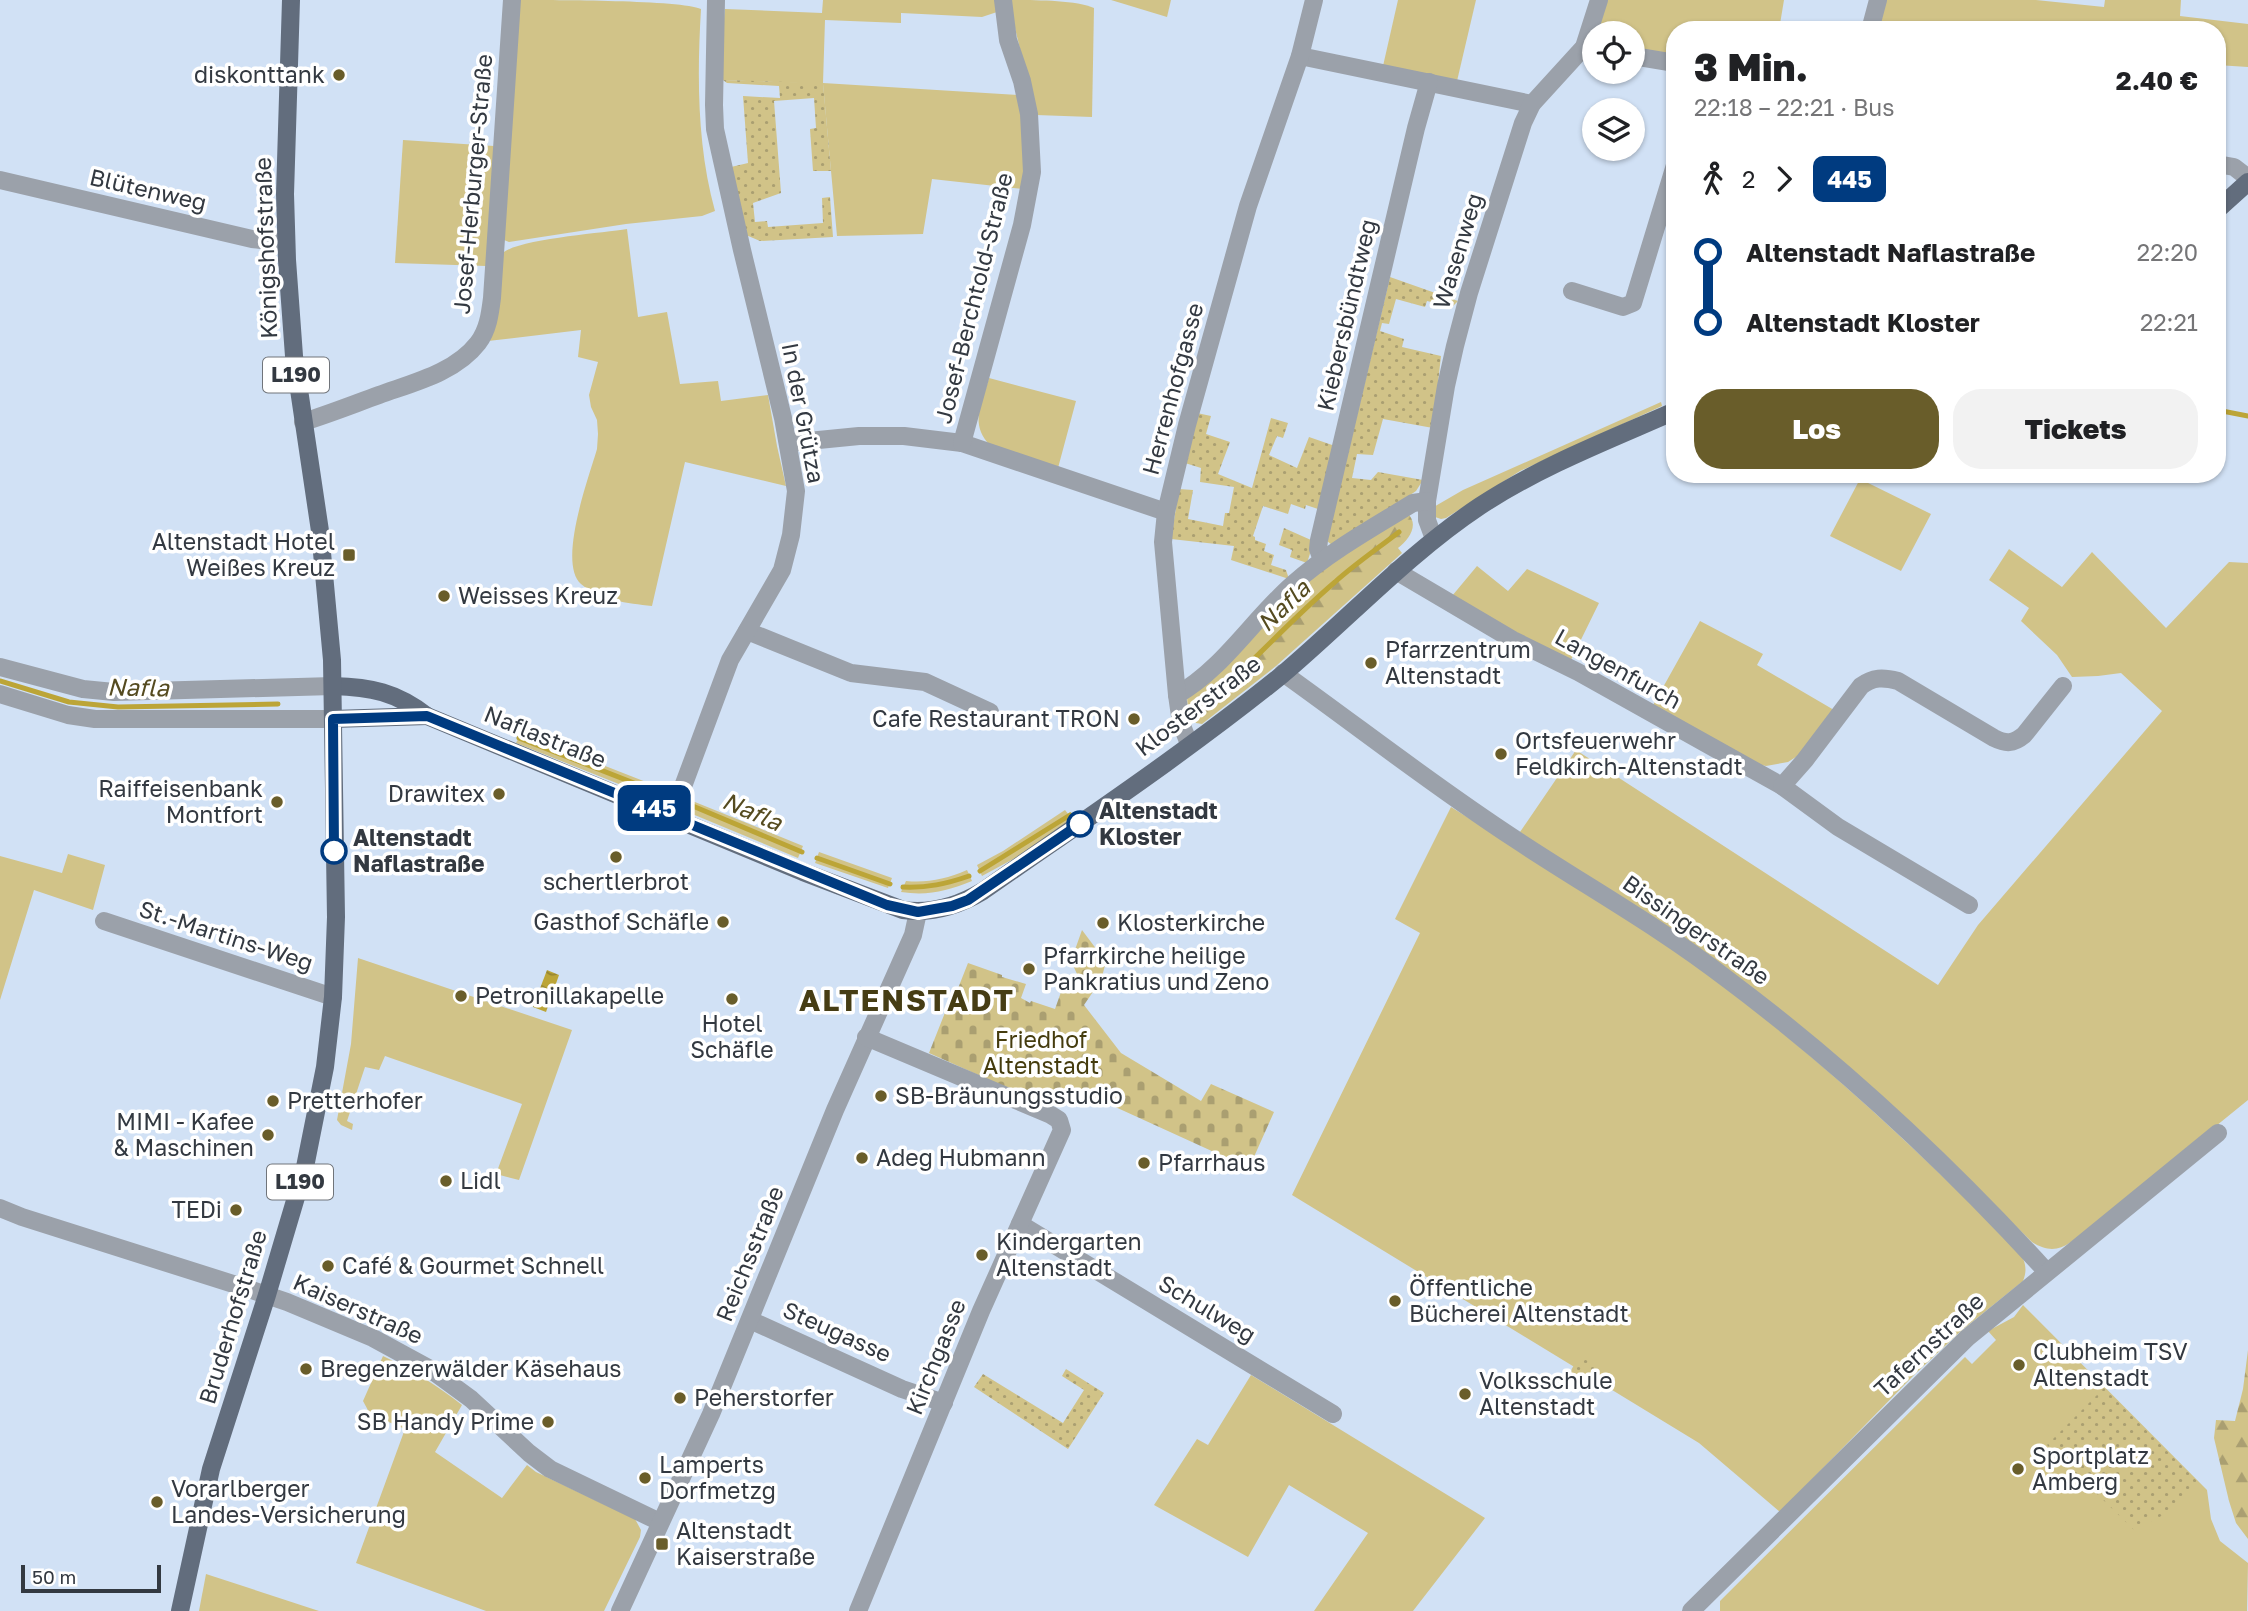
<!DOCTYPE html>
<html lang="de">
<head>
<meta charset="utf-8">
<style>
	body { margin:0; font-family:"Golos Text",sans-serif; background:#f2f2f2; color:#202124; height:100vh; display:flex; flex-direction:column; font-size:26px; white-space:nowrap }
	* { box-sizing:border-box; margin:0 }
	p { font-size:23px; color:#757577 }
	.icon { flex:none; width:38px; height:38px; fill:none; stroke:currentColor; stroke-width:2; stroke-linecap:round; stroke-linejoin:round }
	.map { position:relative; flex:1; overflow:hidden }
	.side { position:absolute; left:1666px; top:21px; width:560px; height:462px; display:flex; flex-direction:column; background:#fff; border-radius:28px; box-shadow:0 2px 5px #0004 }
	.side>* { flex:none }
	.badge { padding:0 14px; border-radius:10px; font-size:24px; line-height:46px }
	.buttons { position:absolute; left:1582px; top:21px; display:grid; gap:14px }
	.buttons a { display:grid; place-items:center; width:63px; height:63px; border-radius:50%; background:#fff; box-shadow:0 2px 5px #0004; font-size:35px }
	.scale { position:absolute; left:21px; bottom:18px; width:140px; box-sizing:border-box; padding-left:7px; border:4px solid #333941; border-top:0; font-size:19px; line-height:24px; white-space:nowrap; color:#333941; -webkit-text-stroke:5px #fff; paint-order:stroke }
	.map>.badge { position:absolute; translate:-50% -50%; box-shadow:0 0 0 4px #fff }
	.legs { display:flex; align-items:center; gap:10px; height:77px; padding:0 28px; font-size:23px }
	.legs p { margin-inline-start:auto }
	.headline { display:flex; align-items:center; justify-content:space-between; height:119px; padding:0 28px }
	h1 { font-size:38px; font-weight:800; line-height:52px }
	.action { display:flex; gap:14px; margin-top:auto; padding:14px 28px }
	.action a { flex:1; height:80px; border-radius:28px; background:#695d2a; color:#fff; font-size:28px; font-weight:800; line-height:80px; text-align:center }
	.action a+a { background:#f2f2f2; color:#202124 }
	ul { padding:0 28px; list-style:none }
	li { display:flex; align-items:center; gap:24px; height:70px; font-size:26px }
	li i { display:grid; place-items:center; width:10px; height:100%; margin:0 9px; background:currentColor }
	li i::after { content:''; width:18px; height:18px; margin:-9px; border:5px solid; border-radius:50%; background:#fff }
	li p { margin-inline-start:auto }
	li:first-child i { background:linear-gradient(#0000 50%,currentColor 0) }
	li:last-child i { background:linear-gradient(currentColor 50%,#0000 0) }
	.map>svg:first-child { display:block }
	.grass { fill:#d1c388 }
	.forest { fill:url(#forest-firs) }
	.cemetery { fill:url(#cemetery-stones) }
	.park { fill:url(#park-dots) }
	.water { fill:url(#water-waves) }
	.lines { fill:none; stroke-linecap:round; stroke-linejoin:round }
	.stream { stroke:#bca537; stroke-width:5 }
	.minor { stroke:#9ba1aa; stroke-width:18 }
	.major { stroke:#626d7d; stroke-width:18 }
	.line-1-casing { stroke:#fff; stroke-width:16 }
	.line-1 { stroke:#003b80; stroke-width:10 }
	.poi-dot { fill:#695d2a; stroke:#fff; stroke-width:2.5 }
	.stop-1-dot { fill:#fff; stroke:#003b80; stroke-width:3.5 }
	.labels { text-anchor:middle; stroke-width:7; stroke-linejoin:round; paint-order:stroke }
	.shield { fill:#fff; stroke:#70747a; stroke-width:2 }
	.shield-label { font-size:21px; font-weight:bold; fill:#333941 }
	.poi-label { font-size:23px; fill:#333941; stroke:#fff; text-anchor:start }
	.street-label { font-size:23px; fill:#333941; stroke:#fff }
	.stop-label { font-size:23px; font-weight:bold; fill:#333941; stroke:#fff; text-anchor:start }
	.park-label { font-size:23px; fill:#453c0e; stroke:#fff }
	.water-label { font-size:24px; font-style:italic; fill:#554b20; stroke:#fff }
	.district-label { font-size:30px; font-weight:bold; letter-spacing:2px; fill:#463d14; stroke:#fff }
</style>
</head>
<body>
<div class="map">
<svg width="2248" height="1611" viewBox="0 0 2248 1611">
	<defs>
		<pattern id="forest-firs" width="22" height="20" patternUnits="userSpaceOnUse" patternTransform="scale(1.75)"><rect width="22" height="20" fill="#d1c388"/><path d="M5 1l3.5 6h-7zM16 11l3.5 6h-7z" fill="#aa9f71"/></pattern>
		<pattern id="cemetery-stones" width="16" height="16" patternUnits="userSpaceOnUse" patternTransform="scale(1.75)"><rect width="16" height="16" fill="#d1c388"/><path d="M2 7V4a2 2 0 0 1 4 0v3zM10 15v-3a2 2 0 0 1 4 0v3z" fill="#aa9f71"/></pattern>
		<pattern id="park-dots" width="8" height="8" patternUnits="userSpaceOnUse" patternTransform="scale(1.75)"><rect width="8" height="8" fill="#d1c388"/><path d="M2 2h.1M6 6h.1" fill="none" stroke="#aa9f71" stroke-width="1.8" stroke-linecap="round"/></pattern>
		<pattern id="water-waves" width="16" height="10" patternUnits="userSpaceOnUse" patternTransform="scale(1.75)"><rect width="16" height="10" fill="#bca537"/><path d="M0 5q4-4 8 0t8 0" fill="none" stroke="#998730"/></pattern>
	</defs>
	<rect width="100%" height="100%" fill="#d1e1f5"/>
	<!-- grass -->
	<g class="grass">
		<path d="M520,0C552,0 682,0 701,9C697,76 697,146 715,211L702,216L626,224L509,242L504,240Z"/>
		<path d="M823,0H998L997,12L982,17L901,13V23L825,20L823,83L1019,95L1023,115V189L932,179L923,234L837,236L823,84L723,80L721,46L725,9L822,13Z"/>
		<path d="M1011,0C1033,0 1076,0 1094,8L1092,117L1036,115L1015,28Z"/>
		<path d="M1111,0H1171L1167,17Z"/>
		<path d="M1398,0H1476L1457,81L1383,66Z"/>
		<path d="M1603,0H1784L1779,30H1675V59L1633,51V33H1598Z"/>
		<path d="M1884,0H2036L2104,7L2105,0H2181L2180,16L2248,24V67L2217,65V30H1875Z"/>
		<path d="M403,140L494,146L486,266L395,263Z"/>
		<path d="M627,229L638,317L667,312L680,384L718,381L721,401L768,395L777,446L786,486L685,462L652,606C627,603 601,601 581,584C557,563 589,477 597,449L598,434L597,420L591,407L589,395L598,362L578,357L581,330L488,341L503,253C518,239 603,233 627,229Z"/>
		<path d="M989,378L1076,401L1058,468L990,445C969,424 982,403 989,378Z"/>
		<path d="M1661,402L1662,406L1520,471L1446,518L1441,519L1435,517L1432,508L1463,490Z"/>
		<path d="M1860,479L1931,514L1901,571L1830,536Z"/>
		<path d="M2009,549L2062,587L2092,552L2166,628L2229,562L2248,563V1100L2089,1229C2069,1243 2057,1258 2032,1242L1881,1096L1520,832L1576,750L1938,985L1978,925L2162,711L2121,673L2098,676L2072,677L2057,655L2021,621L2029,608L1989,580Z"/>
		<path d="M1477,566L1508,591L1527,569L1599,603L1570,662L1535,645L1452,596Z"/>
		<path d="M1700,621L1763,654L1757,665L1834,710L1799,755L1788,762L1766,766L1753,763L1652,707Z"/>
		<path d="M521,733L669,791L664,802L516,743Z"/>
		<path d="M690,800L803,846L798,858L685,811Z"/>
		<path d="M1451,807C1504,840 1556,873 1608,907C1648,933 1688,959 1726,988C1831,1068 1925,1158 2018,1250C2025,1260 2028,1269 2023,1281L1961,1331L1914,1375L1780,1512L1699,1443L1292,1195L1420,933L1395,919Z"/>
		<path d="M1065,810L1072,819L1017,857L982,876L977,865L1003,851Z"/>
		<path d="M819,852L892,878L888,888L815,863Z"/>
		<path d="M68,854L105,865L93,910L34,890L0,1000V856L62,873Z"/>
		<path d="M967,870L972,881C947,891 928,896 901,892L906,881C928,883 946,879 967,870Z"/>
		<path d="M358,958L572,1030L519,1180L496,1174L522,1104L385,1056L379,1070L365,1067L347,1121L353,1124L352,1130L341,1125L337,1120L351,1044Z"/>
		<path d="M2023,1305L2207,1490L2211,1519L2220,1541L2248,1563L2247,1611H1720V1601L1965,1357L1972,1364L1996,1340L1988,1331L2014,1317Z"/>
		<path d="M383,1356C412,1370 437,1385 462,1405L435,1452L502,1498L527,1465L536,1472L635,1519L641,1530L640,1537L604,1611H486L356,1563L405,1429L370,1414L363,1401Z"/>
		<path d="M1251,1375L1485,1518L1413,1611H1314L1368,1533L1289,1485L1248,1557L1154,1505L1197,1439L1208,1445Z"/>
		<path d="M206,1574L319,1611H199Z"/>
	</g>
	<!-- forest -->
	<g class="forest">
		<path d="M1407,513C1420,524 1409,540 1398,548L1402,553L1276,666L1202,724L1196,723L1188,712L1187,697L1298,586Z"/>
		<path d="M2248,1350V1539L2236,1523L2229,1501L2214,1438L2216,1420L2235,1421L2243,1389Z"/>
	</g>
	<!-- cemetery -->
	<path class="cemetery" d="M1082,930L1106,962L1101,980L1084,1005L1121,1053L1201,1101L1211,1084L1274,1112L1249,1168L1089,1095L1073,1090L1059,1102L1043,1104L929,1053L950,1000L953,1001L968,963L1002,975V977L1026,984L1021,998L1030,1003L1031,1001L1055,1009L1061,992L1072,987L1077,974L1071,961Z"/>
	<!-- park -->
	<g class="park">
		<path d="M723,80L823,83L831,171H813L810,129L816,128L814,98L774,101L781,193L753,203L755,222L767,221L768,227L823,223L822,198L830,197L833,237L760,241L746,235L731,167L748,163L743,96L780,98L779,86L727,83Z"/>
		<path d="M1390,277L1458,301L1452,307L1427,301L1425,307L1396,299L1389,324L1382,323L1380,331L1404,339L1402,347L1441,356L1433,428L1383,419L1373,455L1357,454L1352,478L1371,480L1378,472L1423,480L1416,491L1340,543L1332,545L1327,541Z"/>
		<path d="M1197,413L1211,416L1206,434L1230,442L1218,474L1252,488L1271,418L1288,423L1283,438L1277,436L1269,455L1297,468L1309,437L1335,446L1321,510L1306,505L1305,509L1291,504L1288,514L1263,506L1253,536L1255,537V540L1266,544L1264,551L1274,555L1271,565L1286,570L1289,579L1231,560L1234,546L1171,539L1179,489L1193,490L1188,519L1223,526L1225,513H1229L1234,487L1200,482L1201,468L1185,463Z"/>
		<path d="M1284,528L1311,540L1313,544L1307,563L1290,557L1292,550L1279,545Z"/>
		<circle cx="1585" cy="1374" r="14"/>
		<path d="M1066,1369L1104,1393L1068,1449L974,1387L983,1374L1063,1423L1084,1390L1062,1376Z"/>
		<path d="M2104,1388L2199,1483L2181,1506L2134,1530L2047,1445Z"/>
	</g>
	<!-- water -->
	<path class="water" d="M547,970L559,975L546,1012L533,1007Z"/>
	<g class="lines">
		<!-- stream -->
		<g class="stream">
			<path d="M2217,410L2248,416"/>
			<path d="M0,681L69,702L118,707L278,704"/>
			<path d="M1199,712C1245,670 1287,623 1335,582C1355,564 1377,549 1399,532"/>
			<path d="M519,738L667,796"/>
			<path d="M688,804L802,852"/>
			<path d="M817,858L890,884"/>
			<path d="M980,871L1070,815"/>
			<path d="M903,887C927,888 946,884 969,876"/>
		</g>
		<!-- minor -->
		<g class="minor">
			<path d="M1870,30L1878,0"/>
			<path d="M1300,56L1532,104"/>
			<path d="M1633,56L1675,63"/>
			<path d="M2217,164L2234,167L2248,178"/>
			<path d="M0,180L252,239L286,243"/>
			<path d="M1572,291L1623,307L1633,303L1675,165"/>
			<path d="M303,422C329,414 354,404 379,395C412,383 455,373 478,343C488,330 490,314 492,298L512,0"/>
			<path d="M788,443L859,436H904L962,443L1166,512"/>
			<path d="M962,443L1022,225L1032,172L1029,114L1022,81L1008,40L1003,0"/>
			<path d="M1434,539L1427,520V501L1446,386L1455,346L1469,293L1523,123L1532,104L1584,47L1599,0"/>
			<path d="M1322,560L1318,549L1319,540L1416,128L1429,82"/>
			<path d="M1396,571L1513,640L1578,672L1782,786L1838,827L1969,905"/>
			<path d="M747,631L851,673L925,682L990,712"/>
			<path d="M0,667L83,689L114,692L333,686"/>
			<path d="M1283,673C1360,728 1435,787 1515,839C1586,886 1660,927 1727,979C1842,1065 1949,1165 2046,1271"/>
			<path d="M0,694L68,715L95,719H333"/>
			<path d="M1177,695C1224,668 1253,619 1293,584C1329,552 1372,528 1413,503L1427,501"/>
			<path d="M1189,744L1181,723L1177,695L1163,542L1166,512L1187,425L1248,206L1300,56L1314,0"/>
			<path d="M1782,786L1805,760L1861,686C1873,677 1883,677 1898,681L1994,738C2006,744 2013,744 2024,735L2063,686"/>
			<path d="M672,816L730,660L782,570L791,535L796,491L783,418L742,250L715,129L714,105L716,0"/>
			<path d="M104,921L333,997"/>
			<path d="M0,1208L22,1217L249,1289L287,1302L373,1338L430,1369L471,1399L529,1453L550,1469L660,1522"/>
			<path d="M1020,1224L1333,1414"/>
			<path d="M750,1320L902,1389L944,1403"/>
			<path d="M620,1611L711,1414L835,1110L913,935L918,912"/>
			<path d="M858,1611L981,1311L1062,1130L1059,1120L1051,1115L866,1037"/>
			<path d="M1691,1611L1967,1338L2218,1133"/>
		</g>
		<!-- major -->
		<g class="major">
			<path d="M2217,210L2248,182"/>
			<path d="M333,686C371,687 396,692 427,716L803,872L903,910C932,914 958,906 983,891C1083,821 1188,751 1283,674C1349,618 1408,554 1480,506C1541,466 1609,440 1675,411"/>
			<path d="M333,719L427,716"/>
			<path d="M180,1611L211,1469L267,1295L305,1167L325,1067L333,997L336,917L332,660L320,531L294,356L287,260L285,194L291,0"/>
		</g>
	</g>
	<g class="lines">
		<!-- line-1 casing -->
		<g class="line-1-casing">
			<path id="line-1" d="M334,851L333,719L427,716L887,905L918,912L952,906L968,900L1080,824"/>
		</g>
		<!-- line-1 -->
		<use href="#line-1" class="line-1"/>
	</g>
	<!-- markers -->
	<g class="poi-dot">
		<circle cx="339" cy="75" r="7"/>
		<rect x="342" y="548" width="14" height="14" rx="3.5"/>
		<circle cx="444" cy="596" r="7"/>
		<circle cx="1371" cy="663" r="7"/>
		<circle cx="1134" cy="719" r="7"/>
		<circle cx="1501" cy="754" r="7"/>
		<circle cx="499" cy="794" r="7"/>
		<circle cx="277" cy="802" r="7"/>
		<circle cx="616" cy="857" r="7"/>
		<circle cx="723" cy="922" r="7"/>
		<circle cx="1103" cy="923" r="7"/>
		<circle cx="1029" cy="969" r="7"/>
		<circle cx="461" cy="996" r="7"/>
		<circle cx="732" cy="999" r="7"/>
		<circle cx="881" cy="1096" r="7"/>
		<circle cx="273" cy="1101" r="7"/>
		<circle cx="268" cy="1135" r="7"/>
		<circle cx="862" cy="1158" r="7"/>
		<circle cx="1144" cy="1163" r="7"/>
		<circle cx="446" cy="1181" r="7"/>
		<circle cx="236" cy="1210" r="7"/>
		<circle cx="982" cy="1255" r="7"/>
		<circle cx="328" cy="1266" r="7"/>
		<circle cx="1395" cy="1301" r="7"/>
		<circle cx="2019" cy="1365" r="7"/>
		<circle cx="306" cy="1369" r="7"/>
		<circle cx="1465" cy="1394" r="7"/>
		<circle cx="680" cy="1398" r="7"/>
		<circle cx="548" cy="1422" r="7"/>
		<circle cx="2018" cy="1469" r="7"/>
		<circle cx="645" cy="1478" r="7"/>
		<circle cx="157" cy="1502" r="7"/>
		<rect x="655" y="1537" width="14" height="14" rx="3.5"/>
	</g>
	<g class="stop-1-dot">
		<circle cx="1080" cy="824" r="12"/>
		<circle cx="334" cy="851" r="12"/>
	</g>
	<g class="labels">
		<!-- shield labels -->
		<g class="shield">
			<rect x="263" y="357.5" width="66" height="35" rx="5"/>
			<rect x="267" y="1164.5" width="66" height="35" rx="5"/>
		</g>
		<g class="shield-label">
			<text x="296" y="382">L190</text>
			<text x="300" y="1189">L190</text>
		</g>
		<!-- poi labels -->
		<g class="poi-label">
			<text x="325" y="83" text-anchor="end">diskonttank</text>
			<text x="335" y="550" text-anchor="end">Altenstadt Hotel<tspan x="335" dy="26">Weißes Kreuz</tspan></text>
			<text x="458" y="604">Weisses Kreuz</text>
			<text x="1385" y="658">Pfarrzentrum<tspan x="1385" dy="26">Altenstadt</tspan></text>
			<text x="1120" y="727" text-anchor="end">Cafe Restaurant TRON</text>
			<text x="1515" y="749">Ortsfeuerwehr<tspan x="1515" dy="26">Feldkirch-Altenstadt</tspan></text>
			<text x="263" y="797" text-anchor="end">Raiffeisenbank<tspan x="263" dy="26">Montfort</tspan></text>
			<text x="485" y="802" text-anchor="end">Drawitex</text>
			<text x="616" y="890" text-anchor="middle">schertlerbrot</text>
			<text x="709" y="930" text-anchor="end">Gasthof Schäfle</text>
			<text x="1117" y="931">Klosterkirche</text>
			<text x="1043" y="964">Pfarrkirche heilige<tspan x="1043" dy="26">Pankratius und Zeno</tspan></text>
			<text x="475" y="1004">Petronillakapelle</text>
			<text x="732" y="1032" text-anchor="middle">Hotel<tspan x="732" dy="26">Schäfle</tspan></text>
			<text x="895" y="1104">SB-Bräunungsstudio</text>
			<text x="287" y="1109">Pretterhofer</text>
			<text x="254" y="1130" text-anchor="end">MIMI - Kafee<tspan x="254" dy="26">&amp; Maschinen</tspan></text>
			<text x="876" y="1166">Adeg Hubmann</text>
			<text x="1158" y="1171">Pfarrhaus</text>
			<text x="460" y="1189">Lidl</text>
			<text x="222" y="1218" text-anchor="end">TEDi</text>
			<text x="996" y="1250">Kindergarten<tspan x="996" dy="26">Altenstadt</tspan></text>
			<text x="342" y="1274">Café &amp; Gourmet Schnell</text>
			<text x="1409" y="1296">Öffentliche<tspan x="1409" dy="26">Bücherei Altenstadt</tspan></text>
			<text x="2033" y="1360">Clubheim TSV<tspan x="2033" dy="26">Altenstadt</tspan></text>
			<text x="320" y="1377">Bregenzerwälder Käsehaus</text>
			<text x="1479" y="1389">Volksschule<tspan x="1479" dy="26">Altenstadt</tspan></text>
			<text x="694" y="1406">Peherstorfer</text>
			<text x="534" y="1430" text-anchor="end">SB Handy Prime</text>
			<text x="2032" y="1464">Sportplatz<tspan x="2032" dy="26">Amberg</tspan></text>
			<text x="659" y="1473">Lamperts<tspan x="659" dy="26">Dorfmetzg</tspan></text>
			<text x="171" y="1497">Vorarlberger<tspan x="171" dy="26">Landes-Versicherung</tspan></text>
			<text x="676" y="1539">Altenstadt<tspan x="676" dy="26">Kaiserstraße</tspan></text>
		</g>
		<!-- street labels -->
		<g class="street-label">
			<text transform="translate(473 184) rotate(-85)" y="8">Josef-Herburger-Straße</text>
			<text transform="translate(148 190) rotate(13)" y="8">Blütenweg</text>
			<text transform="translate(266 248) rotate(-92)" y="8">Königshofstraße</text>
			<text transform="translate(1458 251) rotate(-73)" y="8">Wasenweg</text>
			<text transform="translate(974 298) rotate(-76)" y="8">Josef-Berchtold-Straße</text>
			<text transform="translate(1347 315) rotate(-77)" y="8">Kiebersbündtweg</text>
			<text transform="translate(1173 389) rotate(-75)" y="8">Herrenhofgasse</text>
			<text transform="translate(803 413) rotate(79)" y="8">In der Grütza</text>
			<text transform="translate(1618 669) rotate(29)" y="8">Langenfurch</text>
			<text transform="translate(1198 706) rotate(-37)" y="8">Klosterstraße</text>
			<text transform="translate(545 737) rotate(22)" y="8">Naflastraße</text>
			<text transform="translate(1696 930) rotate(35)" y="8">Bissingerstraße</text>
			<text transform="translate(226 936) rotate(18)" y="8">St.-Martins-Weg</text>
			<text transform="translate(750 1254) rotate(-68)" y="8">Reichsstraße</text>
			<text transform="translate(358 1309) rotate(24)" y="8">Kaiserstraße</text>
			<text transform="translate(1207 1309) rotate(31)" y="8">Schulweg</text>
			<text transform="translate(233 1317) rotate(-73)" y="8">Bruderhofstraße</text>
			<text transform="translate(837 1332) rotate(24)" y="8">Steugasse</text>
			<text transform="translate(1929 1345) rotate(-43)" y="8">Tafernstraße</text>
			<text transform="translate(936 1357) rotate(-68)" y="8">Kirchgasse</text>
		</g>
		<!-- stop labels -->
		<g class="stop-label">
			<text x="1099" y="819">Altenstadt<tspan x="1099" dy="26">Kloster</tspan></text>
			<text x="353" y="846">Altenstadt<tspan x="353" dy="26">Naflastraße</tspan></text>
		</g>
		<!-- park labels -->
		<g class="park-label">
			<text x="1041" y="1048">Friedhof<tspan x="1041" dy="26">Altenstadt</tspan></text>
		</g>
		<!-- water labels -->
		<g class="water-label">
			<text transform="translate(1284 606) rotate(-44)" y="8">Nafla</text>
			<text transform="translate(138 688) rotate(1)" y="8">Nafla</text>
			<text transform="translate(752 812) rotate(23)" y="8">Nafla</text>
		</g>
		<!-- district labels -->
		<g class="district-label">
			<text x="907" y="1011">ALTENSTADT</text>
		</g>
	</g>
</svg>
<div class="buttons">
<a><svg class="icon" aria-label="locate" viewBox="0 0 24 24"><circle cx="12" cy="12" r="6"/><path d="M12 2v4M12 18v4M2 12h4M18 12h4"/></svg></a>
<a><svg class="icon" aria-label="layers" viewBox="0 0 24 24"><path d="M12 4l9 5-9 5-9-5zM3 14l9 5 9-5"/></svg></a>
</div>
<div class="scale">50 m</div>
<b class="badge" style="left:654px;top:808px;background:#003b80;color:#fff">445</b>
<section class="side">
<div class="headline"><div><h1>3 Min.</h1><p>22:18 – 22:21 · Bus</p></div><b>2.40 €</b></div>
<div class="legs"><svg class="icon" aria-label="walk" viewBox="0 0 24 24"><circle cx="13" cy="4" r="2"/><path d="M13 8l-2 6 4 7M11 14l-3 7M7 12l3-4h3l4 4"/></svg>2<svg class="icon" aria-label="forward" viewBox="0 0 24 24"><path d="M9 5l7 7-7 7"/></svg><b class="badge" style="background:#003b80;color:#fff">445</b></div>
<ul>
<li><i style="color:#003b80"></i><b>Altenstadt Naflastraße</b><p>22:20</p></li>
<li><i style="color:#003b80"></i><b>Altenstadt Kloster</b><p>22:21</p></li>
</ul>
<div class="action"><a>Los</a><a>Tickets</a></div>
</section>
</div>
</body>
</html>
